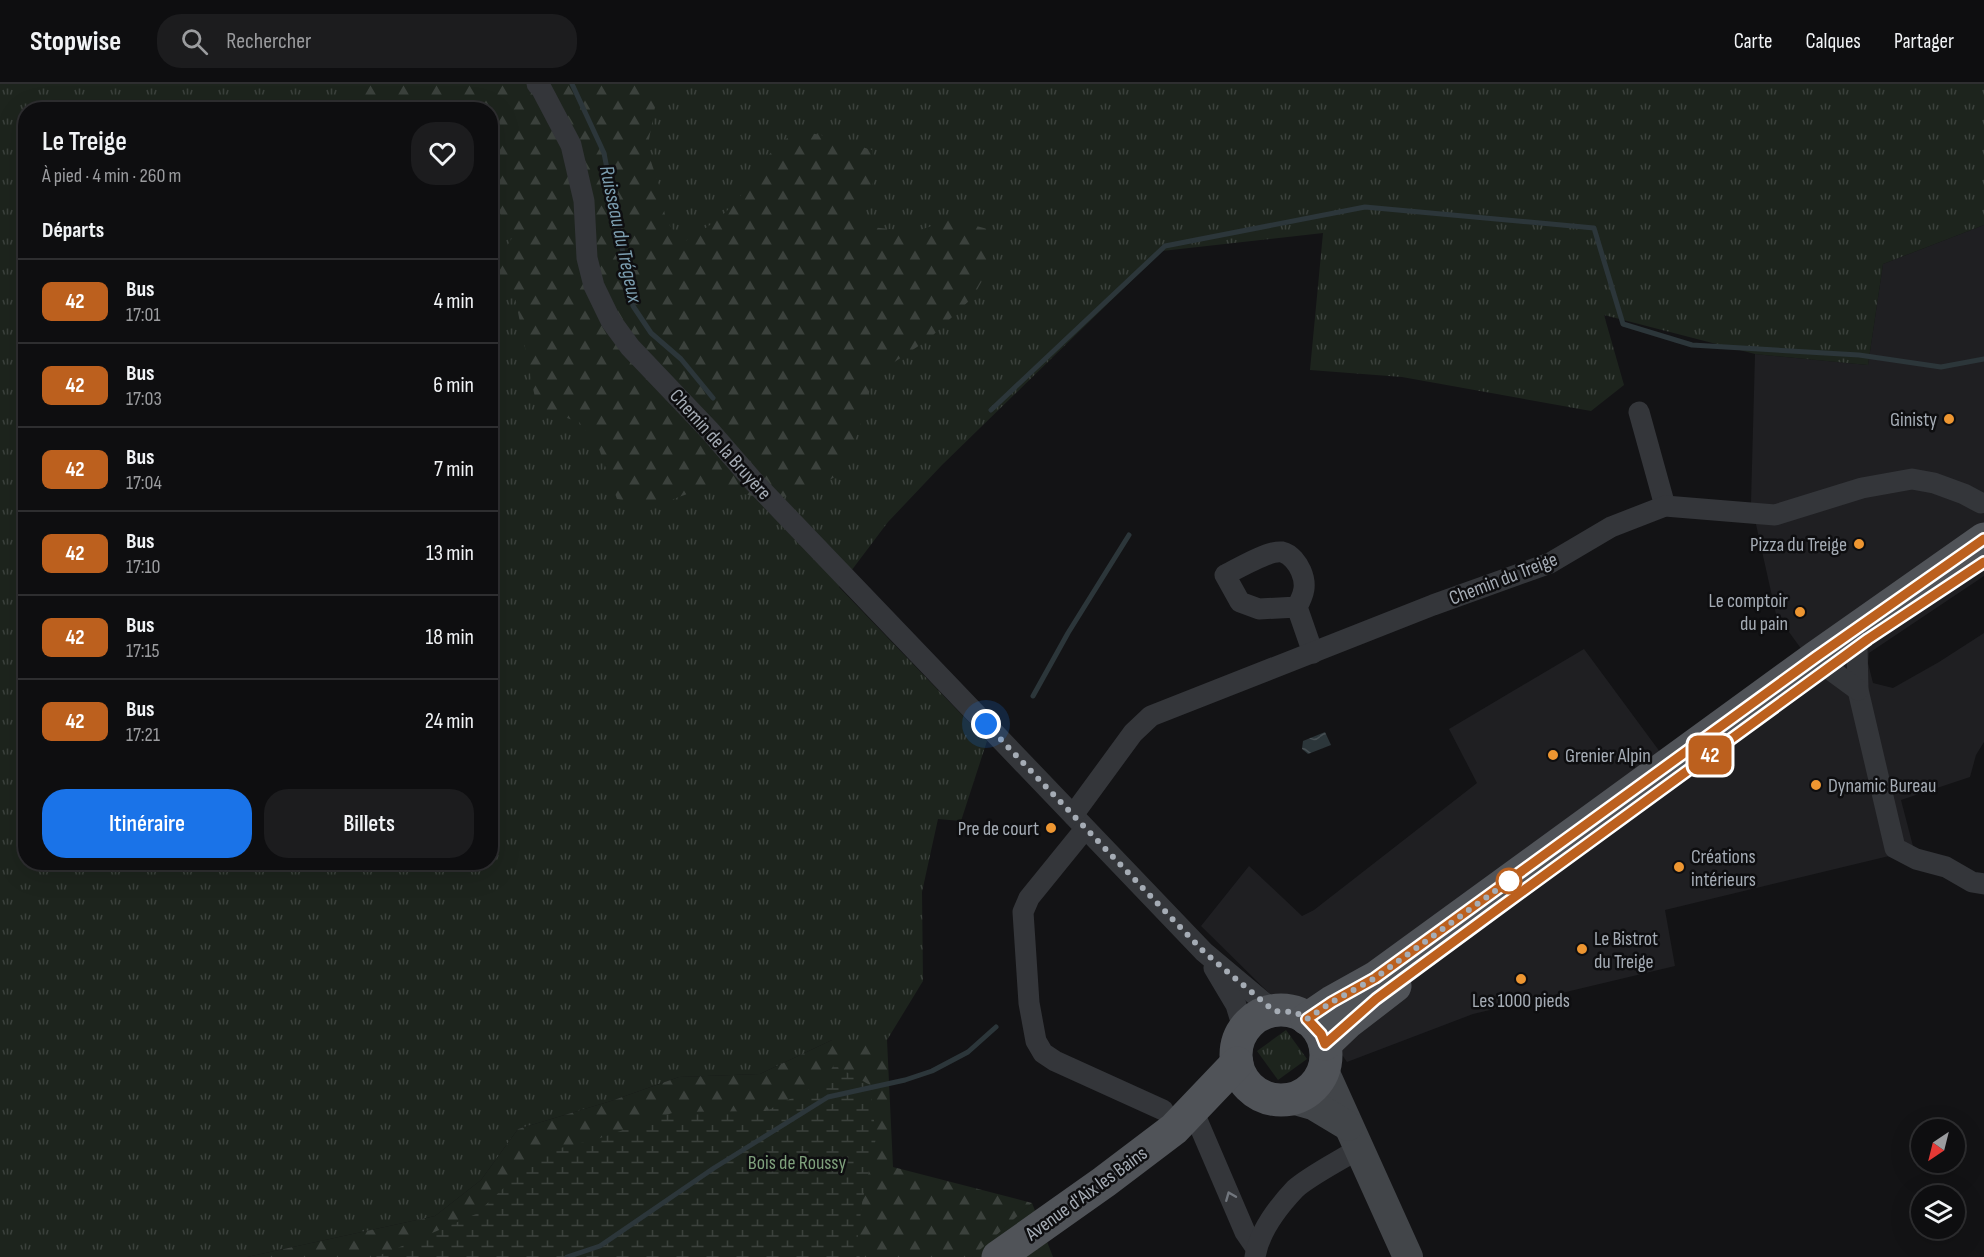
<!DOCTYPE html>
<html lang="fr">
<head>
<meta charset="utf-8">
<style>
	body { margin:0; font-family:"Sofia Sans Condensed",sans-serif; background:#1c1c1e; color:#f1f3f6; height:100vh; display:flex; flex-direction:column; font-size:22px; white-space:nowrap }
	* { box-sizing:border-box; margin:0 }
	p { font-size:20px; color:#9b9c9f }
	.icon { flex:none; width:33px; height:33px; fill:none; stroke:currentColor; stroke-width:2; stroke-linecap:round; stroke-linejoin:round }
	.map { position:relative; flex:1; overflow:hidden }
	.details { position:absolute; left:18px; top:18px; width:480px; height:768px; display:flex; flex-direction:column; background:#0e0e10; border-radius:24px; box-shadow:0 6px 24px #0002,0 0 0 2px #2e2e30 }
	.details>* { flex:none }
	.badge { padding:0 12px; border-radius:9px; font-size:21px; line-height:39px }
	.needle { width:39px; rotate:215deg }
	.tools { position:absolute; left:1911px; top:1035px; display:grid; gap:12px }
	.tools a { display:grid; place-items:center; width:54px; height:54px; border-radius:50%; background:#0e0e10; box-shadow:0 6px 24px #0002,0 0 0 2px #2e2e30; font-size:30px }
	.you { position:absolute; width:30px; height:30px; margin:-15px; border:4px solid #fff; border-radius:50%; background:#1a73e8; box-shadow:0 0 0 9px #1a73e833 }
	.map>.badge { position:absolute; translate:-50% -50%; box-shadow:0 0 0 3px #fff }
	h2 { padding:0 24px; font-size:22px; line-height:54px }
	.round { display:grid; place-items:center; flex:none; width:63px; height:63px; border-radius:24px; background:#1c1c1e }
	.summary { display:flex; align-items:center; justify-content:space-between; height:102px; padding:0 24px }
	h1 { font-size:28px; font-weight:600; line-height:45px }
	.action { display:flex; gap:12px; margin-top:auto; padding:12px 24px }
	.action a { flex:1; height:69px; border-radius:24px; background:#1a73e8; color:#fff; font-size:24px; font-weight:600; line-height:69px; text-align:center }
	.action a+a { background:#1c1c1e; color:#f1f3f6 }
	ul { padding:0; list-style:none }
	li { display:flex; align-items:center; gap:18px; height:84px; padding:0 24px; border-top:2px solid #2e2e30 }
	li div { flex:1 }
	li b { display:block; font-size:22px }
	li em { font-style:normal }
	li .badge { min-width:66px; font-weight:700; text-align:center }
	header { display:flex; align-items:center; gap:36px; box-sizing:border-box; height:84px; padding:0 30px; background:#0e0e10; border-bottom:2px solid #2e2e30 }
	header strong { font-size:28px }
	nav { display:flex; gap:33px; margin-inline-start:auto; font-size:21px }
	.search { width:420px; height:54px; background:#1c1c1e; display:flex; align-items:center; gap:15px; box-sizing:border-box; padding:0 21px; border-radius:24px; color:#9b9c9f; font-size:22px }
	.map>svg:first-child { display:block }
	.built { fill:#1f1f22 }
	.grass { fill:url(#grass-tufts); fill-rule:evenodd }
	.forest { fill:url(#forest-firs) }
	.wetland { fill:url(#wetland-marsh) }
	.water { fill:url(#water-waves) }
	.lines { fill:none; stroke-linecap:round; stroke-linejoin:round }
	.stream { stroke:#2c363a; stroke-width:5 }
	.street { stroke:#34363a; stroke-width:21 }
	.secondary { stroke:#424549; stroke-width:30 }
	.primary { stroke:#505358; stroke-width:33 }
	.oneway { stroke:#72777e }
	.line-casing { stroke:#fff; stroke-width:14 }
	.line { stroke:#bc601e; stroke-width:9 }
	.walk { stroke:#a5acb5; stroke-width:6; stroke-dasharray:0 10.8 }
	.poi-dot { fill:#ee9631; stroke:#0e0e10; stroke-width:2 }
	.stop-dot { fill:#fff; stroke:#bc601e; stroke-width:3 }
	.labels { text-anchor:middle; stroke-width:5; stroke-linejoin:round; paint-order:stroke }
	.poi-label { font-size:20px; fill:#a5acb5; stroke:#0e0e10; text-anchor:end }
	.street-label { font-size:20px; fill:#a5acb5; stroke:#0e0e10 }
	.park-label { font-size:20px; fill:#7ea07c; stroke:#0e0e10 }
	.water-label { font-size:21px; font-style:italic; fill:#7c9eb0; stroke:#0e0e10 }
</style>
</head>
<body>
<header>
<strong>Stopwise</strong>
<div class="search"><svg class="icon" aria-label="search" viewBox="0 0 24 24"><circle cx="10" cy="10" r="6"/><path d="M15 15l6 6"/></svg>Rechercher</div>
<nav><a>Carte</a><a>Calques</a><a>Partager</a></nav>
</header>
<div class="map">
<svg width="1984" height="1173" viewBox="0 0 1984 1173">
	<defs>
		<pattern id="grass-tufts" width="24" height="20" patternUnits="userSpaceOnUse" patternTransform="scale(1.5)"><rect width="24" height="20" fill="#1d241d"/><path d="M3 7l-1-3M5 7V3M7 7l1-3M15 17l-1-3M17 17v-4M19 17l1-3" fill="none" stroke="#3b413c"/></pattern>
		<pattern id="forest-firs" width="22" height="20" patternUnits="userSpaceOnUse" patternTransform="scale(1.5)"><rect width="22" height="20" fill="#1d241d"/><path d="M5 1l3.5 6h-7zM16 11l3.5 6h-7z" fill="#3b413c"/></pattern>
		<pattern id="wetland-marsh" width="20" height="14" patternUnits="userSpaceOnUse" patternTransform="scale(1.5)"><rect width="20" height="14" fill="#1d241d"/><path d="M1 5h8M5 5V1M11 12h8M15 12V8" fill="none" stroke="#3b413c"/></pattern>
		<pattern id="water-waves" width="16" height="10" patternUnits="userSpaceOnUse" patternTransform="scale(1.5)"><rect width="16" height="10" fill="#2c363a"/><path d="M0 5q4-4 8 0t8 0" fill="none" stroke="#485054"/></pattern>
	</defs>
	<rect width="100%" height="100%" fill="#131315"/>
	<!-- built -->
	<path class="built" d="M1984,141V492L1869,569L1868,579L1873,599L1893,604L1939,578L1984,549V658L1976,671L1970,693L1901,716L1914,766L1665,826L1675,882L1473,930L1347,978L1307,920L1272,912L1201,842L1249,782L1302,832L1314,826L1477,699L1449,645L1584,565L1663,672L1802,566L1776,530L1751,418L1755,270L1868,281L1883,180Z"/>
	<!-- grass -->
	<g class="grass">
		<path d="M0,0H1984V141L1883,180L1868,281L1755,270L1604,231L1624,301L1591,327L1402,293L1310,286L1323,149L1162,167L942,381L888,438L839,503L987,657L961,737L938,735L922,808L923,897L887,956H832L760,990L679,993L611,1017L518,1045L481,1096L435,1132L247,1173H0ZM26,26H490V778H26Z"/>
		<path d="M1286,946L1307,975L1278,996L1257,967Z"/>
		<path d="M1032,1119L1053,1173H972L974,1170Z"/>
	</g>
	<!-- forest -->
	<g class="forest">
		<path d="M349,0H665L655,23L647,66L659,101L666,136L682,159C701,148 717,137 733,121C753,100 772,49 805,49C824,49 854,61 872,66L876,91L859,132L862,142L915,148L951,135L991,146L993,177L973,213L929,255L881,287L872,298L860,342L839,391L819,401L774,416L706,403L652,423L617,415L598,362L579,338L537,324L513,203L491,204V171L504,167L512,154L491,111L490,26L381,25L355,15Z"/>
		<path d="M832,956H887L893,1083L1032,1119L972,1173H247L435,1132L481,1096L518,1045L611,1017L679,993L760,990Z"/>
	</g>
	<!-- wetland -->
	<path class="wetland" d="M834,981L870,1001L876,1054L862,1119L856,1168L860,1173H371L386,1169L476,1130L541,1069L600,1054L675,1028L766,1027L822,999Z"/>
	<!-- water -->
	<path class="water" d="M1325,648L1331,661L1308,670L1302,665L1303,657Z"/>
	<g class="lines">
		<!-- stream -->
		<g class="stream">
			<path d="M572,0L604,69L633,222L651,249L681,275L713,314"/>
			<path d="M991,326L1165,162L1365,123L1594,144L1623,240L1692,261L1859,271L1941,283L1984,275"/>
			<path d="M1033,612L1068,549L1129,451"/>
			<path d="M567,1173L600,1162L714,1084L828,1013L905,996L932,987L968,968L996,943"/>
		</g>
		<!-- street -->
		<g class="street">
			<path d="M537,0L541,4L571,61L584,117L587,174L594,202L611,237L630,263L709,346L755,399L1204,868L1274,927"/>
			<path d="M1639,328L1665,422"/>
			<path d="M1297,523L1259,525L1240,518L1225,491C1237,485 1269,466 1282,468C1291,470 1298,480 1301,487C1307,501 1304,510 1297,523L1313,569"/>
			<path d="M1857,563L1858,606L1895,764L1916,775L1946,783L1972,798L1984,800"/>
			<path d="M1828,584L1858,606"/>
			<path d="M1073,731L1133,649L1151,632L1433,521L1550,479L1611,443L1665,422L1775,431L1862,404L1912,395L1934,399L1964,410L1981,419"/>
			<path d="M1085,745L1029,814L1023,828L1029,919L1036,957L1043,969L1055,977L1163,1026"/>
			<path d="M1214,884L1236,921L1244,947"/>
			<path d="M1197,1036L1245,1148L1256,1164"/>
			<path d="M1255,1173C1259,1148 1278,1123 1295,1105C1309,1092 1341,1076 1358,1065"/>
		</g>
		<!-- secondary -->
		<g class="secondary">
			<path d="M1324,987L1408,1173"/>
			<path d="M1292,1015L1313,1021L1348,1042"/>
		</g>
		<!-- primary -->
		<g class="primary">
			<circle cx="1281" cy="971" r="45"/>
			<path d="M1307,935L1332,918L1375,894L1816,573L1984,455"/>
			<path d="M1325,960L1347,939L1395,902"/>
			<path d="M998,1173L1104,1098L1174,1045L1237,979"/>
		</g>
	</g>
	<!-- one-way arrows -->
	<defs><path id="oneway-chevron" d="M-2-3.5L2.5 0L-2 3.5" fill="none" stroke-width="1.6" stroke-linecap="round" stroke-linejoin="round" transform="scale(1.5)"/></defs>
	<use class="oneway" href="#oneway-chevron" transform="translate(1230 1112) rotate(-112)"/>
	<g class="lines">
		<!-- line casing -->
		<g class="line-casing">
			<path id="line" d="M1984,455L1816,573L1375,894L1332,918L1307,935L1321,950L1325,960L1376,915L1494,828L1868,555L1984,478"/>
		</g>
		<!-- line -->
		<use href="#line" class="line"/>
		<!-- walk -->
		<path class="walk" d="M986,640L1204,868L1274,927L1295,928L1307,935L1332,918L1375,894L1509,797"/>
	</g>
	<!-- markers -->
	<g class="poi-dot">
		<circle cx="1949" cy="335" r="6"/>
		<circle cx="1859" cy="460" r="6"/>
		<circle cx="1800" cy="528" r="6"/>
		<circle cx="1553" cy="671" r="6"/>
		<circle cx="1816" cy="701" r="6"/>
		<circle cx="1051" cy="744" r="6"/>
		<circle cx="1679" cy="783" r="6"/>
		<circle cx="1582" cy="865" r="6"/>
		<circle cx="1521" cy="895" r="6"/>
	</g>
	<circle class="stop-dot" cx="1509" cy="797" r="12"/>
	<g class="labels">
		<!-- poi labels -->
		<g class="poi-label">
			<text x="1937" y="342">Ginisty</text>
			<text x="1847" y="467">Pizza du Treige</text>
			<text x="1788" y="523">Le comptoir<tspan x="1788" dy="23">du pain</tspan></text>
			<text x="1565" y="678" text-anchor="start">Grenier Alpin</text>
			<text x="1828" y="708" text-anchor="start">Dynamic Bureau</text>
			<text x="1039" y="751">Pre de court</text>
			<text x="1691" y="779" text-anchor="start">Créations<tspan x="1691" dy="23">intérieurs</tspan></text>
			<text x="1594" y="861" text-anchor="start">Le Bistrot<tspan x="1594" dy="23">du Treige</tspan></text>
			<text x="1521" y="923" text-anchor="middle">Les 1000 pieds</text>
		</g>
		<!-- street labels -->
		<g class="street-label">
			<text transform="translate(721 360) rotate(48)" y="7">Chemin de la Bruyère</text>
			<text transform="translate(1503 494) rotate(-21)" y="7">Chemin du Treige</text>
			<text transform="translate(1086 1109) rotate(-36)" y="7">Avenue d'Aix les Bains</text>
		</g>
		<!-- park labels -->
		<g class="park-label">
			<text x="797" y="1085">Bois de Roussy</text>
		</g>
		<!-- water labels -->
		<g class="water-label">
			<text transform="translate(621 150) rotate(78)" y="7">Ruisseau du Trégeux</text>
		</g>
	</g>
</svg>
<div class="tools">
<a><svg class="needle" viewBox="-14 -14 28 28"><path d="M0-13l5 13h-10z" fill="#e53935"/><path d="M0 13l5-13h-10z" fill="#9b9c9f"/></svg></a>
<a><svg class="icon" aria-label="layers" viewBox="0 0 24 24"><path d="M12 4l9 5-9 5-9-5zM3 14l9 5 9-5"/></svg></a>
</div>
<div class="you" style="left:986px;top:640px"></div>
<b class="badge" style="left:1710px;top:671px;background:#bc601e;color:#fff">42</b>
<section class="details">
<div class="summary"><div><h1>Le Treige</h1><p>À pied · 4 min · 260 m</p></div><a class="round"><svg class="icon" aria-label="heart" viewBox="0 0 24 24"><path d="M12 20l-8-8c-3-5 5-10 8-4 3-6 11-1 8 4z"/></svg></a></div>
<h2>Départs</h2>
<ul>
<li><span class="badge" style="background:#bc601e;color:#fff">42</span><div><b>Bus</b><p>17:01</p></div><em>4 min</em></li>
<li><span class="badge" style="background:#bc601e;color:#fff">42</span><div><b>Bus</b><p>17:03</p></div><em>6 min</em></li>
<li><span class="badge" style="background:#bc601e;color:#fff">42</span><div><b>Bus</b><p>17:04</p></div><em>7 min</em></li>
<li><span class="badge" style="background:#bc601e;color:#fff">42</span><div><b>Bus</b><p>17:10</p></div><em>13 min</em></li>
<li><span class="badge" style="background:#bc601e;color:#fff">42</span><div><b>Bus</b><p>17:15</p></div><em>18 min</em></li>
<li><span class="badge" style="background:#bc601e;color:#fff">42</span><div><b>Bus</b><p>17:21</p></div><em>24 min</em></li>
</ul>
<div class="action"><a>Itinéraire</a><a>Billets</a></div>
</section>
</div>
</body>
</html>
